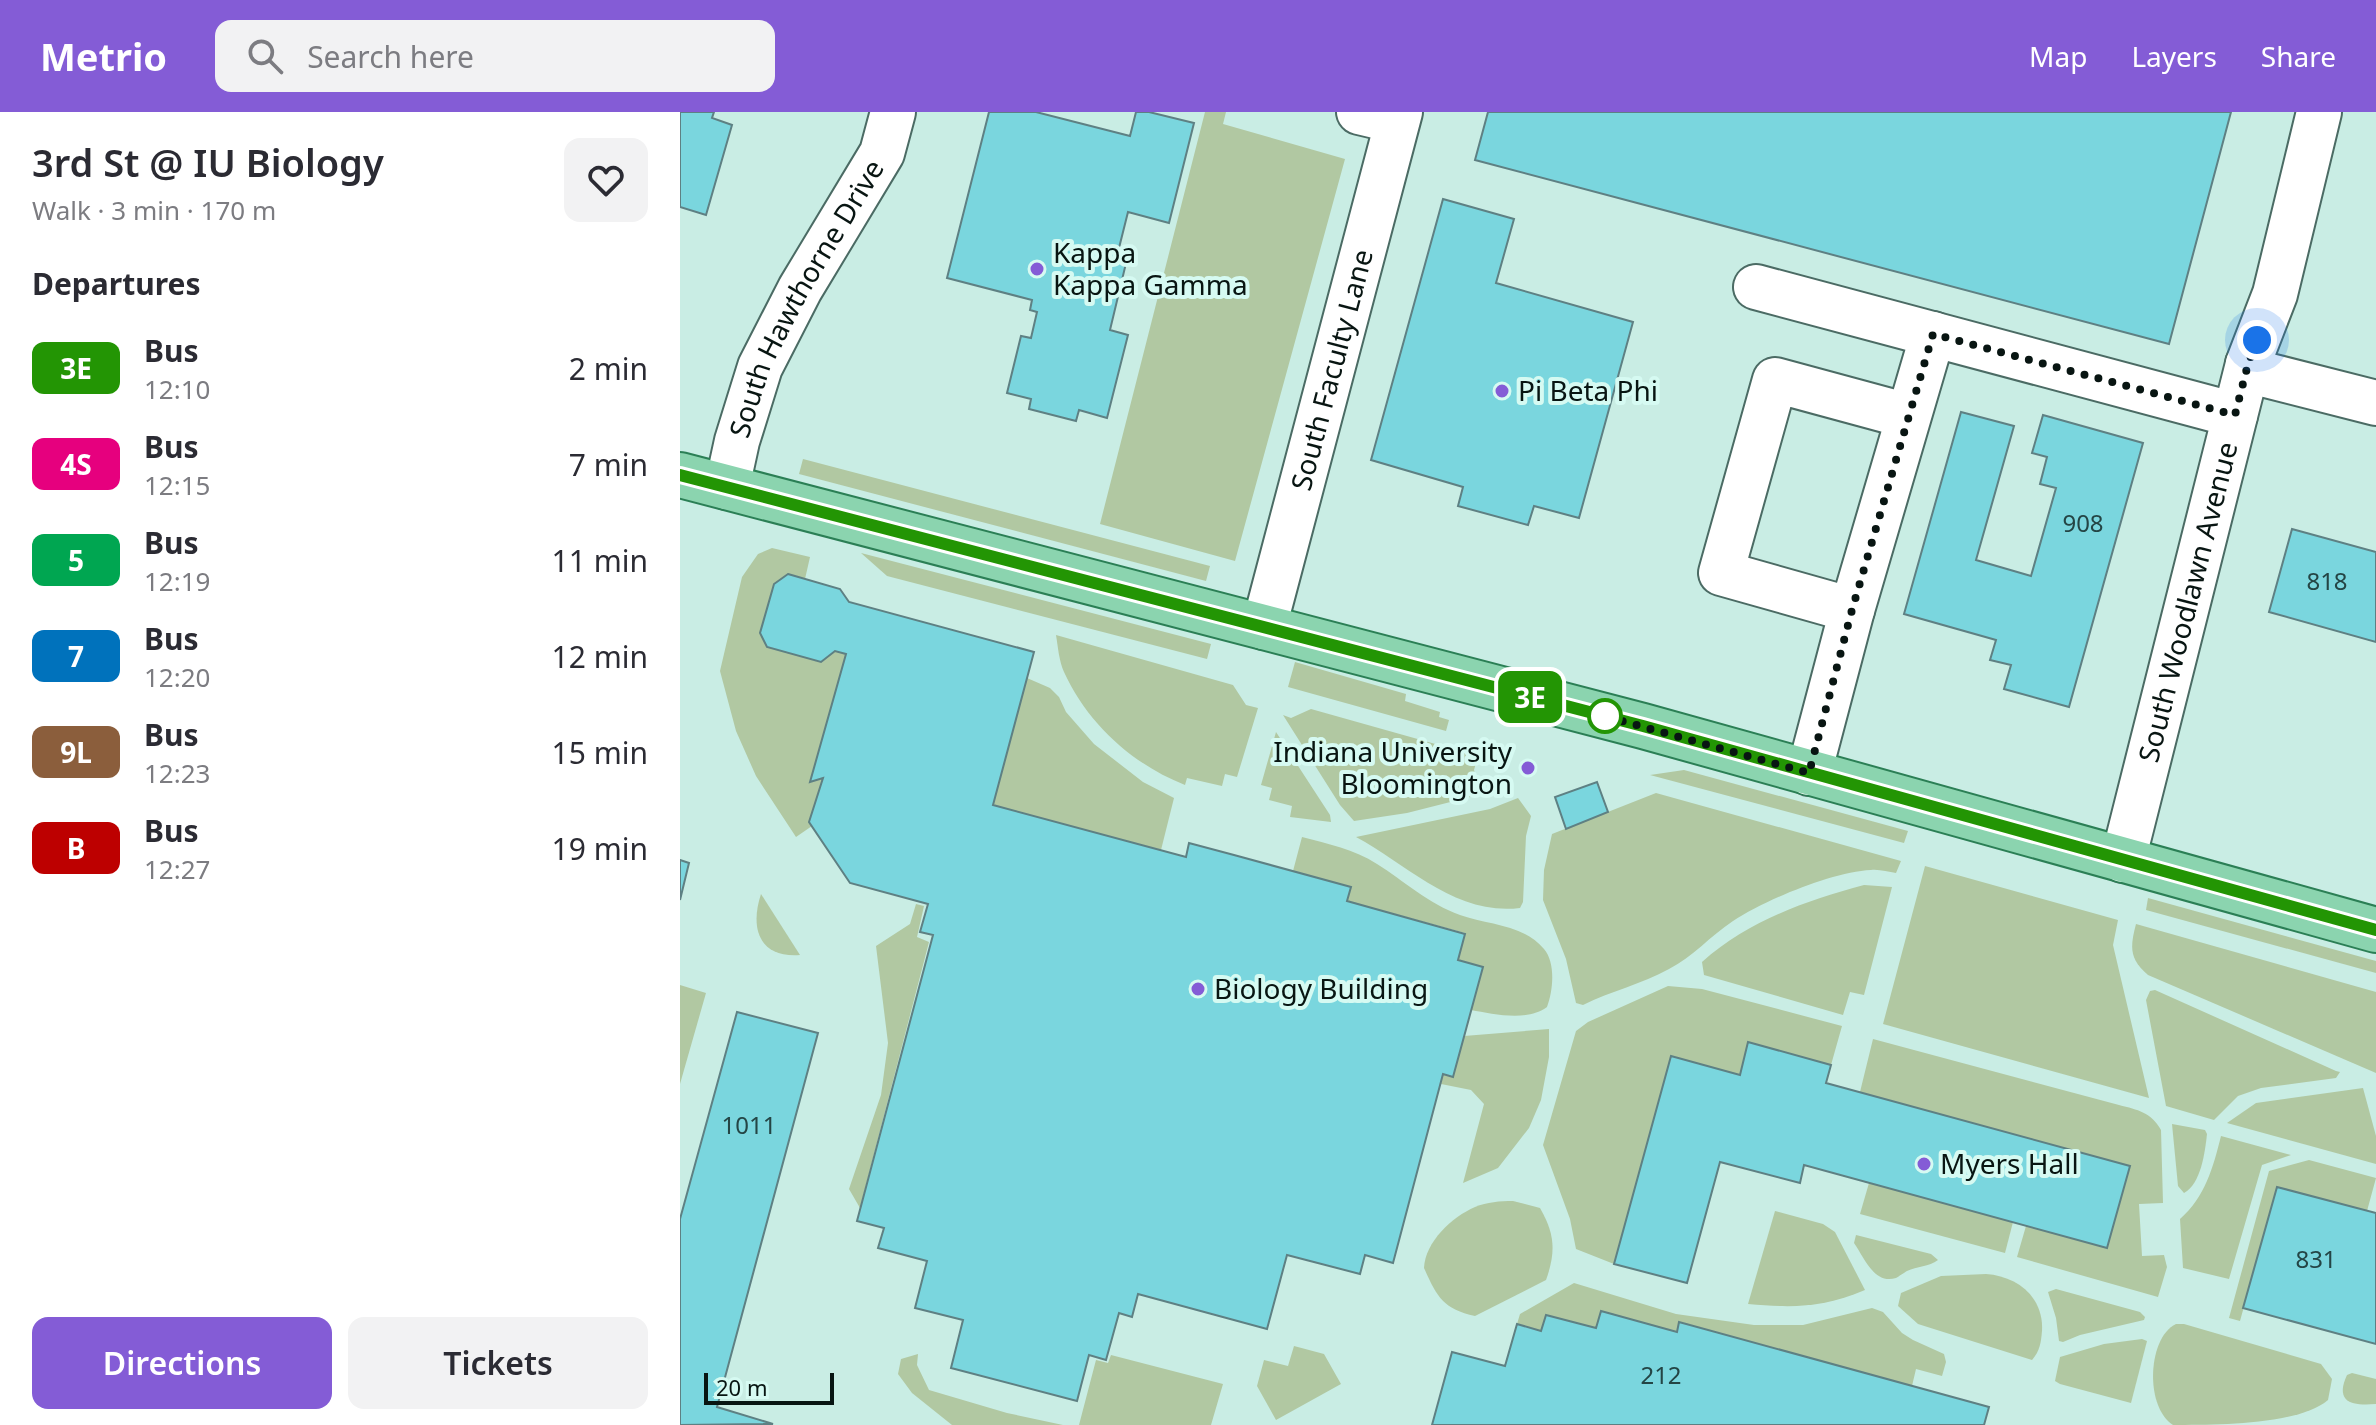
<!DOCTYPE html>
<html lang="en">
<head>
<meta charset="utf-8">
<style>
	body { margin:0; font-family:"Noto Sans",sans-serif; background:#f2f2f3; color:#2b2b33; height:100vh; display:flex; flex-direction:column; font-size:30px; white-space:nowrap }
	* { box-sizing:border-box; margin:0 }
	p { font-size:26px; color:#7c7c81 }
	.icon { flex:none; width:44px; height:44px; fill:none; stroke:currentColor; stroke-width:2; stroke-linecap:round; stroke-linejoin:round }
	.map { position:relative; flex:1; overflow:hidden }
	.drawer { display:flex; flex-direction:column; background:#fff; width:680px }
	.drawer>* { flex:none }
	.badge { padding:0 16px; border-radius:12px; font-size:28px; line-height:52px }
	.scale { position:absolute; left:24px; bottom:20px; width:130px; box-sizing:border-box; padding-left:8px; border:4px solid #081512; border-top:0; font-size:22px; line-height:28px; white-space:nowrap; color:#081512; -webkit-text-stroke:6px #d6faf2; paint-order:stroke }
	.you { position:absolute; width:40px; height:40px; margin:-20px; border:6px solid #fff; border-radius:50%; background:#1a73e8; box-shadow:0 0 0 12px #1a73e833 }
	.map>.badge { position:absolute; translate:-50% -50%; box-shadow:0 0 0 4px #fff }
	h2 { padding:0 32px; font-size:30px; line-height:72px }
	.round { display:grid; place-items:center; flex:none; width:84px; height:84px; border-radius:16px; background:#f2f2f3 }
	.summary { display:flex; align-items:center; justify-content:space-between; height:136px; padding:0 32px }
	h1 { font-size:38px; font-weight:600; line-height:60px }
	.primary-button { display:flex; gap:16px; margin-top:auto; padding:16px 32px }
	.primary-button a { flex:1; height:92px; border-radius:16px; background:#845cd6; color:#fff; font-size:32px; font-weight:600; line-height:92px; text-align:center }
	.primary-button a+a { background:#f2f2f3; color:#2b2b33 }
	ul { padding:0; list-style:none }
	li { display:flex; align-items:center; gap:24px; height:96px; padding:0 32px }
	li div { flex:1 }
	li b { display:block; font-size:30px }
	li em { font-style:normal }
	li .badge { min-width:88px; font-weight:700; text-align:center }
	header { display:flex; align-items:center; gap:48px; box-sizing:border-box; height:112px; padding:0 40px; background:#845cd6; color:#fff }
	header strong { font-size:38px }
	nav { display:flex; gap:44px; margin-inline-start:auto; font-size:28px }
	.search { width:560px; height:72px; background:#f2f2f3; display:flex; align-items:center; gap:20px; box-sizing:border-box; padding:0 28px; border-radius:16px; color:#7c7c81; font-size:30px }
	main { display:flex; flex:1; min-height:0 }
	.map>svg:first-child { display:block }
	.green { fill:#b1c8a2 }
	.building { fill:#7ad6de; stroke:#5e8083; stroke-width:2 }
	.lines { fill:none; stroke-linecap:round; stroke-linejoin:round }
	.minor-casing { stroke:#4b6b64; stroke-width:48 }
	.major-casing { stroke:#2b7f55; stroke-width:48 }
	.minor { stroke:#fff; stroke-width:44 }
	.major { stroke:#8bd4af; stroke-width:44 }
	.line-casing { stroke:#fff; stroke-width:18 }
	.line { stroke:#239504; stroke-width:12 }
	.walk { stroke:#081512; stroke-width:8; stroke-dasharray:0 14.4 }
	.poi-dot { fill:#845cd6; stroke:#d6faf2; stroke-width:3 }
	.stop-dot { fill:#fff; stroke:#239504; stroke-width:4 }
	.labels { text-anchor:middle; stroke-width:8; stroke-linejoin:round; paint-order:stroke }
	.number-label { font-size:24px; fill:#244545 }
	.poi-label { font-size:28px; fill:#081512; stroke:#d6faf2; text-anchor:start }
	.street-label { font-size:28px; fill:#081512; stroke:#d6faf2 }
</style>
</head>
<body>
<header>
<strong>Metrio</strong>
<div class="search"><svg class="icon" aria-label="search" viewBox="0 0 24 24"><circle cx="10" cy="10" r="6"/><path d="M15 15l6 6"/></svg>Search here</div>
<nav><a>Map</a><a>Layers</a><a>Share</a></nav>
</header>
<main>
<section class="drawer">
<div class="summary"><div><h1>3rd St @ IU Biology</h1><p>Walk · 3 min · 170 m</p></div><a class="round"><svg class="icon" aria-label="heart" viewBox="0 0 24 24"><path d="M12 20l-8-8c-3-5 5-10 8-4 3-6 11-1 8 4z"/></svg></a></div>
<h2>Departures</h2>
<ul>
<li><span class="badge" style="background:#239504;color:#fff">3E</span><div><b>Bus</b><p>12:10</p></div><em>2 min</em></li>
<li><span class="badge" style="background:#e6007e;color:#fff">4S</span><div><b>Bus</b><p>12:15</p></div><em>7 min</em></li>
<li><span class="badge" style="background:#00a651;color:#fff">5</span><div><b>Bus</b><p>12:19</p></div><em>11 min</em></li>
<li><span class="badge" style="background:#0072bc;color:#fff">7</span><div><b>Bus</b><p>12:20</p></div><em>12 min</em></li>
<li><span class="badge" style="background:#8b5e3c;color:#fff">9L</span><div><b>Bus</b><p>12:23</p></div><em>15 min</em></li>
<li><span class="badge" style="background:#bd0000;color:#fff">B</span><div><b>Bus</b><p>12:27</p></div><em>19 min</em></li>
</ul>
<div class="primary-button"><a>Directions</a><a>Tickets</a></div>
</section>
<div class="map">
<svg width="1696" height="1313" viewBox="0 0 1696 1313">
	<rect width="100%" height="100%" fill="#c9ede4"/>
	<!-- green -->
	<g class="green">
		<path d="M525,0H546L543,12L665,47L555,449L420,412Z"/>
		<path d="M123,347L530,454L526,469L119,362Z"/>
		<path d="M92,436L130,445L125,467L80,521L88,535L140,550L155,539L166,542L131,669L143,666L129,710L132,714L116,725L76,664L56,619L40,559L62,465L78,442Z"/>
		<path d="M181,441L531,532L527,547L207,464Z"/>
		<path d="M376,523L553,573L566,593L578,596L557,665L545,662L542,674L507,666L505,673C452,652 408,612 384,560C379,549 378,535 376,523Z"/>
		<path d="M615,550L726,582L725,589L760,600L759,605L769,608L766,619L608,575Z"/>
		<path d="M347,566L370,576L379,585L386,600L414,632L463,670L494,686L481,738L313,693Z"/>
		<path d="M631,597L798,644L794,658L802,682L727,701L674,709L660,693L603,603L611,606Z"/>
		<path d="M596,620L650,703L651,710L610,705L612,694L589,688L592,676L581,673Z"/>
		<path d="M1004,658L1228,719L1224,731L970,663Z"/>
		<path d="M976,681L1221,749L1216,761C1208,760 1199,757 1191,758C1152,760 1085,788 1053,809C1030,824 1013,845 989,857C962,872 931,879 903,893L896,891L886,847L863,788L864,758L872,722Z"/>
		<path d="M838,686L851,704L846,724L843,790L840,796C776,804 728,753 676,725L810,697Z"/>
		<path d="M622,725C648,732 674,737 697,752C724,769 749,792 780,803C808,813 843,812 864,837C876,851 873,879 867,895C847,910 813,902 791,898L803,855L778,848L785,821L667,789L613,759Z"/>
		<path d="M1245,754L1438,808L1433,833L1469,986L1203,912Z"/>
		<path d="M1184,773L1212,775L1184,883L1170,880L1163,903L1024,863L1022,850C1068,809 1125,789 1184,773Z"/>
		<path d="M81,782L120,843C78,846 70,815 81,782Z"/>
		<path d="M1468,786L1696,849V861L1466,798Z"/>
		<path d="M236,792L244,794L237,825L249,830L180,1096L169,1077L201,983L208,931L196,834L230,812Z"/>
		<path d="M1456,812L1696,880V961L1468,863C1449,847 1450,835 1456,812Z"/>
		<path d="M0,873L26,881L0,972Z"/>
		<path d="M988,874L1022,877L1162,914L1151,953L1069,931L1060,963L991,944L934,1152L896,1137L890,1107L863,1033L896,919L908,910Z"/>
		<path d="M1475,878L1656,959L1660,960L1656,966L1581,976L1558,984L1534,1008L1486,994L1466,888L1470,879Z"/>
		<path d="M869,917V945L861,988L849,1016L818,1056L783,1071L804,992L791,978L761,972L763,962L773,965L784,924Z"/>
		<path d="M1193,927L1439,993C1458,998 1471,1000 1481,1018L1483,1091L1459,1092L1462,1144L1484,1143L1487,1155L1478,1185L1337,1145L1346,1114L1427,1136L1450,1054L1180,980Z"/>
		<path d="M1683,976L1696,1024V1052L1547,1011L1576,991Z"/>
		<path d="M1492,1012L1525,1018L1527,1022C1525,1040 1521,1072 1504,1081L1498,1074Z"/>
		<path d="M1541,1024L1611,1043L1582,1053L1549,1167L1503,1156L1500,1107C1525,1085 1533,1056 1541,1024Z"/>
		<path d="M1629,1048L1696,1066L1687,1099L1597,1075L1560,1209L1549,1206L1589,1059Z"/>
		<path d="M1189,1071L1333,1110L1325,1141L1180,1102Z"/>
		<path d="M833,1089L860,1096C875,1122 876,1140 866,1168L795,1204C763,1197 757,1185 744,1156C745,1130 772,1105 795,1095C807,1090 820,1089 833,1089Z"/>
		<path d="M1095,1099L1143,1112L1155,1120L1185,1178C1142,1196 1113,1196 1068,1192Z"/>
		<path d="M1176,1123L1251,1142L1258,1148C1249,1155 1237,1154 1227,1159C1225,1160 1218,1165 1216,1166C1194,1173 1184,1145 1174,1131Z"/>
		<path d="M1306,1162C1337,1164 1364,1185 1362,1219C1361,1230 1360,1239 1352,1248L1238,1212L1218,1194L1221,1181L1261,1164Z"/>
		<path d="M894,1171L996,1202L1074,1213H1123L1192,1196L1203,1200L1222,1221L1233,1228L1264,1242L1266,1250L1262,1264L1236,1257L1232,1274L1000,1210L997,1220L921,1199L916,1216L866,1203L861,1219L837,1212L840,1202Z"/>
		<path d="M1376,1177L1460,1200L1465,1205L1464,1208L1400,1223L1383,1230L1379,1229L1376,1206L1368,1180Z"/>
		<path d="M1496,1212H1504L1641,1252L1652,1267L1648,1288C1619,1313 1536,1313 1493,1313C1464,1294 1468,1225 1496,1212Z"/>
		<path d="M1462,1227L1467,1229L1451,1291L1380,1272L1375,1269L1380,1245L1424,1232Z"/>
		<path d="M614,1234L644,1242L661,1272L596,1308L577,1274L584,1248L608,1254Z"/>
		<path d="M238,1242L237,1253L249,1278L327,1301L383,1313H272L232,1281L218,1262L221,1247Z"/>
		<path d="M431,1243L543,1272L531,1313H399L416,1248L428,1251Z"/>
		<path d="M1672,1261L1696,1267V1292C1673,1294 1654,1291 1667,1263Z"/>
	</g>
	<!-- building -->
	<g class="building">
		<path d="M0,0H34L32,6L52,13L26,103L0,95Z"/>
		<path d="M309,0H356L450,24L456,0H469L514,11L489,111L448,100L437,144L447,147L430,218L448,223L427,306L399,298L396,309L349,297L351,287L327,281L341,224L351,226L357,200L350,198L352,188L267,166Z"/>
		<path d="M808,0H1551L1489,232L795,48Z"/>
		<path d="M763,87L834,107L816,171L953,210L899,406L854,394L848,413L778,394L783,375L691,348Z"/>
		<path d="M1281,300L1334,314L1296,448L1351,464L1376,376L1360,372L1367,345L1352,341L1363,303L1463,331L1389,595L1324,577L1331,553L1310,548L1316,528L1224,502Z"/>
		<path d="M1612,417L1696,440V530L1589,500Z"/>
		<path d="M108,462L160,477L169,490L354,540L313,693L506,745L509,731L554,743L671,775L667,789L785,822L778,848L803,855L773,965L763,962L713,1151L685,1143L680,1162L607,1143L587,1217L458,1182L452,1205L439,1201L426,1248L409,1243L397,1289L271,1256L283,1208L235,1196L247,1149L198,1136L204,1116L177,1109L253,823L240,820L248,792L170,771L129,710L143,666L130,670L166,542L155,539L141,550L87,535L80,521L94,472Z"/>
		<path d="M917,670L928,700L886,717L875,685Z"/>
		<path d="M0,748L9,751L0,788Z"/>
		<path d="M57,900L138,921L37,1295L93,1312L0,1313V1107Z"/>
		<path d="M1068,930L1151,953L1146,971L1450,1054L1427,1136L1124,1053L1120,1071L1040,1050L1007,1171L934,1152L991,944L1060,963Z"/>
		<path d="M1597,1075L1696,1101V1232L1563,1196Z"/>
		<path d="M921,1199L997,1220L999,1210L1309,1295L1304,1313H752L772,1240L825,1254L837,1212L861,1219L866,1203L916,1216Z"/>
	</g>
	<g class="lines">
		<!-- minor casing -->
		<g class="minor-casing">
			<g id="minor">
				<path d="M679,0L717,9"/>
				<path d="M1076,175L1555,303"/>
				<path d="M1568,252L1586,263L1696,291"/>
				<path id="s1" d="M47,375L57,329L80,255L120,177L202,41L213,0"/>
				<path d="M1172,498L1041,461L1095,268L1228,304"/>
				<path id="s2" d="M584,515L720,0"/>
				<path d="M1129,661L1172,498L1253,222"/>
				<path id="s3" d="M1443,748L1568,252L1595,182L1639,0"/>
			</g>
		</g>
		<!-- major casing -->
		<g class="major-casing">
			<path id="major" d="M0,363L963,614L1696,818"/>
		</g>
		<!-- minor -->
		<use href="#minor" class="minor"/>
		<!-- major -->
		<use href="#major" class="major"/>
	</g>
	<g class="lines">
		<!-- line casing -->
		<g class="line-casing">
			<path id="line" d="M0,363L963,614L1696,818"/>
		</g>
		<!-- line -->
		<use href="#line" class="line"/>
		<!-- walk -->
		<path class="walk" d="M925,604L913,601L1129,661L1172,498L1253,222L1555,303L1568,252L1577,228"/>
	</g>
	<!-- markers -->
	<g class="poi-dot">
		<circle cx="357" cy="157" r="8"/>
		<circle cx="822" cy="279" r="8"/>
		<circle cx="848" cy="656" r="8"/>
		<circle cx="518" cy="877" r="8"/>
		<circle cx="1244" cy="1052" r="8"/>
	</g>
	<circle class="stop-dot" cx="925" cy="604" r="16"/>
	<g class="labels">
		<!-- number labels -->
		<g class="number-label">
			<text x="1403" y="420">908</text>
			<text x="1647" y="478">818</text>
			<text x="69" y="1022">1011</text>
			<text x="1636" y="1156">831</text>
			<text x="981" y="1272">212</text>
		</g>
		<!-- poi labels -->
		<g class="poi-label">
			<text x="373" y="151">Kappa<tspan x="373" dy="32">Kappa Gamma</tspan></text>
			<text x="838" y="289">Pi Beta Phi</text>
			<text x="832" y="650" text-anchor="end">Indiana University<tspan x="832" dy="32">Bloomington</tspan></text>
			<text x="534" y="887">Biology Building</text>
			<text x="1260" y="1062">Myers Hall</text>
		</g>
		<!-- street labels -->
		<g class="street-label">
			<text dy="10" stroke="none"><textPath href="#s1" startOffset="206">South Hawthorne Drive</textPath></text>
			<text dy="10" stroke="none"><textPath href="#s2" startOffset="266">South Faculty Lane</textPath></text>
			<text dy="10" stroke="none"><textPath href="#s3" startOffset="266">South Woodlawn Avenue</textPath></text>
		</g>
	</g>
</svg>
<div class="scale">20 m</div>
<div class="you" style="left:1577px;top:228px"></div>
<b class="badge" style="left:850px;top:585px;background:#239504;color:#fff">3E</b>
</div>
</main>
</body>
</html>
